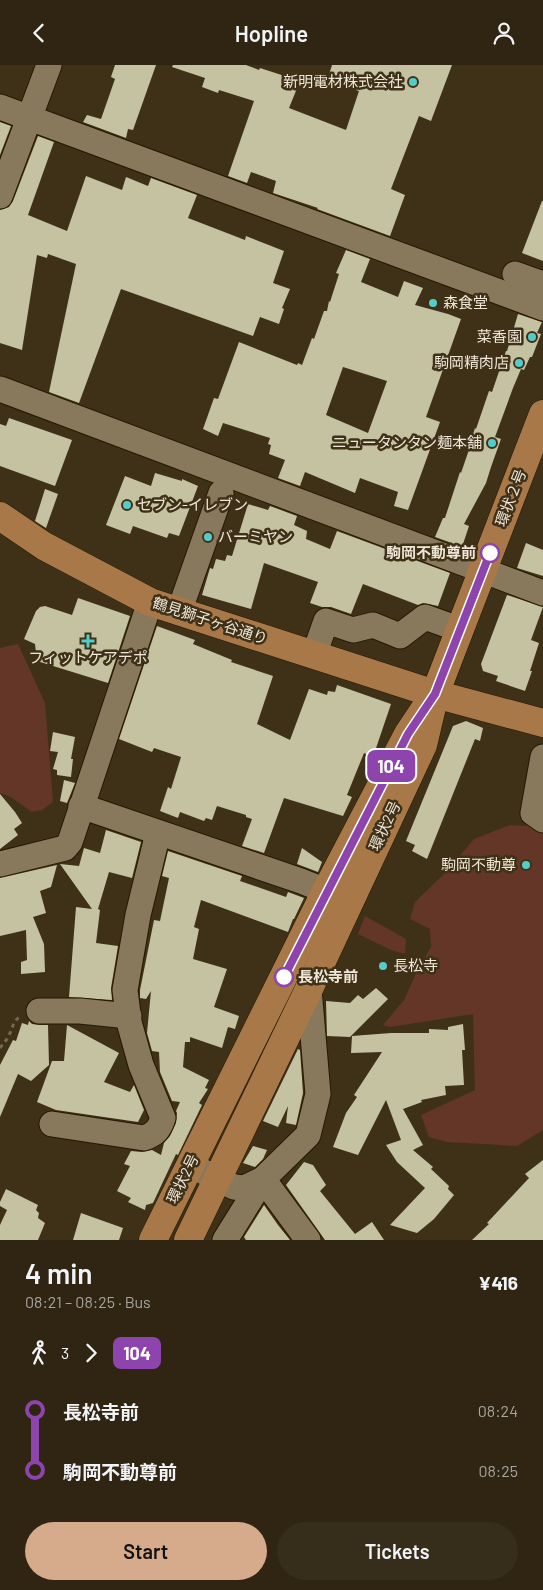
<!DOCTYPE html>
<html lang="en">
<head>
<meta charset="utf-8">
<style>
	body { margin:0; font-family:Barlow,"Noto Sans JP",sans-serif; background:#372d1b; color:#f1f3f6; height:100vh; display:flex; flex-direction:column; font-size:19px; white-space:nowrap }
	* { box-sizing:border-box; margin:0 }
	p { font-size:16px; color:#a7a59f }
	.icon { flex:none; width:28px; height:28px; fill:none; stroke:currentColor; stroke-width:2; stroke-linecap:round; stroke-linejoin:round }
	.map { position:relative; height:1175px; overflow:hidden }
	.side { display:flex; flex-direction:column; background:#2f2512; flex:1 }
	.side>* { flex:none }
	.badge { padding:0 10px; border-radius:8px; font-size:18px; line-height:32px }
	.map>.badge { position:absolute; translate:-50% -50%; box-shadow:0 0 0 2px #fff }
	.legs { display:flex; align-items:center; gap:8px; height:55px; padding:0 25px; font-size:16px }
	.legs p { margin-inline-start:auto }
	.summary { display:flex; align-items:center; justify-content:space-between; height:85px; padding:0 25px }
	h1 { font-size:28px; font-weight:600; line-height:38px }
	.button { display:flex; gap:10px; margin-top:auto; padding:10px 25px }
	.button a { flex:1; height:58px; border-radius:30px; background:#d6ab8b; color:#111; font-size:20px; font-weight:600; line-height:58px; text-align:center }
	.button a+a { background:#372d1b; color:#f1f3f6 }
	ul { padding:0 25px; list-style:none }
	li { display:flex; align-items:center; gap:18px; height:60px; font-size:19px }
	li i { display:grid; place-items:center; width:8px; height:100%; margin:0 6px; background:currentColor }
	li i::after { content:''; width:12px; height:12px; margin:-6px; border:4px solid; border-radius:50%; background:#2f2512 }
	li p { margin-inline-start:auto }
	li:first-child i { background:linear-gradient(#0000 50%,currentColor 0) }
	li:last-child i { background:linear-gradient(currentColor 50%,#0000 0) }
	header { display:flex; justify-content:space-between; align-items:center; height:65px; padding:0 25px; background:#2f2512; font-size:22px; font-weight:600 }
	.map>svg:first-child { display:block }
	.green { fill:#633628 }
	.building { fill:#c5c2a2; fill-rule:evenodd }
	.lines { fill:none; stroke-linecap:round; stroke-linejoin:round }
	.minor-casing { stroke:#251901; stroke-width:27 }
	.major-casing { stroke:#251901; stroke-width:29 }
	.path { stroke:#766953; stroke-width:3; stroke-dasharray:4 4; stroke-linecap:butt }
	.minor { stroke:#88785c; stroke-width:25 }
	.major { stroke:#a97848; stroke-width:28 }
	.line-1-casing { stroke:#fff; stroke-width:11 }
	.line-1 { stroke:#8e44ad; stroke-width:8 }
	.poi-dot { fill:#53cdc9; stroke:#3f3118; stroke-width:2 }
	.stop-1-dot { fill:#fff; stroke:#8e44ad; stroke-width:2.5 }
	.labels { text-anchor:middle; stroke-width:5; stroke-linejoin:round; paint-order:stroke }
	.poi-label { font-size:15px; fill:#efe6d7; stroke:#3f3118; text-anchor:end }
	.street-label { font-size:15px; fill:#efe6d7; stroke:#3f3118 }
	.stop-label { font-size:15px; font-weight:bold; fill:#efe6d7; stroke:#3f3118; text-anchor:end }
</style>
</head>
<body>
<header><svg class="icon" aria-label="back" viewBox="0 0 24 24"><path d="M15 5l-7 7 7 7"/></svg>Hopline<svg class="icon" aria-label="person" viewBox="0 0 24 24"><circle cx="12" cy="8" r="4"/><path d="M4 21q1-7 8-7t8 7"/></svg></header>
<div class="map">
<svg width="543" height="1175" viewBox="0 0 543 1175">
	<rect width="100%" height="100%" fill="#3f3118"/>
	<!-- green -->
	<g class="green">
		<path d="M18,579L45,638L53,737L42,745L32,747L11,732L0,728V583Z"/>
		<path d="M510,760L529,761L543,769V1065L517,1081L447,1077L429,1072L421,1050L475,1025L473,949L390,962L383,960L404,935L418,904L431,882L430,864L410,854L415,837L444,809L474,774Z"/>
		<path d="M365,851L406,874L405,889L391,885L358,869Z"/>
	</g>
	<!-- building -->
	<g class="building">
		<path d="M115,0H156L133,65L128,64L126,73L83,57L87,50L101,54L115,14L111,12Z"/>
		<path d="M173,0H246L259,5L260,3L300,16L289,43L346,65L359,26L327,16L332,0H452L431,56L419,51L391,124L405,130L390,171L317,144L318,143L273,128L276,116L251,107L247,118L228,111L254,36L219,25L218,28L202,22L205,13L172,2Z"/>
		<path d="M0,57L11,61L0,90Z"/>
		<path d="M38,71L54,77L28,150L67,166L86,111L122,125L126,112L148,121L151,113L197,130L188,153L245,175L246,171L284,186L273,218L290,224L282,243L284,244L279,259L260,252L253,271L121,224L79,338L49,327L76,199L48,189L47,193L37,190L22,285L0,278V145L9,142L13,136Z"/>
		<path d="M542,136H543V196L522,188Z"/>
		<path d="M346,185L370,194L361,217L398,232L404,216L423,223L415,240L448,249L461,254L426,352L440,357L408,445L394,441L398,427L360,413L355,428L305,407L300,421L278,413L285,395L269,389L271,380L268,379L270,373L223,358L218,371L203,364L214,333L218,334L239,277L297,300L298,298L302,300L312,273L314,274L324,246H327L329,236L330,237L339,209L336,208ZM343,302L387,316L368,368L326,350Z"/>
		<path d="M518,249L542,257L537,268L541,269L532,292H530L524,305L521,304L513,323L495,372L501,374L491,402L486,418L464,459L469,461L462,482L460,481L435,472L443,453H445L460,407L461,408L472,376H471L475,363L476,364L489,326L492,327L506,286H507Z"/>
		<path d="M9,353L72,375L55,421L0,401V359L6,361Z"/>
		<path d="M155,408L182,416V414L198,421L179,471L169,468L167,473L133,461L130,469L106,460L125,411L151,421Z"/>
		<path d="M45,424L58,429L46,463L35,456Z"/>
		<path d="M248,439L268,445L270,441L297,451L294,460L307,466L306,474L330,484L337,466L450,508L438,541L423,538L418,540L363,519L351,549L331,542H322L310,538L318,517L264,498L251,544L202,530L210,503L213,504L216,494L225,496L227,490L232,491Z"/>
		<path d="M526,478L543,485V511L517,503Z"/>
		<path d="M507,530L543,542L531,575L539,578L530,606H532L525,626L496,616L498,611L483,606L481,599Z"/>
		<path d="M78,533L130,551L108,618L37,596L35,579L24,574L36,546L40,542L45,541L72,550Z"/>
		<path d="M157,561L195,575L193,579L232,595L231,597L273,611L257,659L290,675L309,624L327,630L328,626L335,627L337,620L391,639L373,692L364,688L347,730L352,732L343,751L284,733L264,788L242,781L252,754L246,752V750L217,741L212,755L206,753L204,756L180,747L178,753L160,746L168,722L171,724L181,692L154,683L152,687L119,674Z"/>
		<path d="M466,656L483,663L480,676L475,674L427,794L412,786L415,780L406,776L453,661Z"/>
		<path d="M53,667L75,672L71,694H73L71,712L57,710V705L53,704L58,687L50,686Z"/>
		<path d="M64,715L75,718L67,738L60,736Z"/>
		<path d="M0,729L15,747L22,758L14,764L18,770L0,784Z"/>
		<path d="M106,765L141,777L132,813L109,807L98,844L100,845L96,878L118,881L111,923L112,935L69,932L76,842L92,844L60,799L79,801L84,783L100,788Z"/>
		<path d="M302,783L322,797L318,807L297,799Z"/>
		<path d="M168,786L242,811L240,816L286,832L288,827L304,833L294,854H293L288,867L201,835L194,862L199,864L193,894L227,904L214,942L239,951L235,964L228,962L222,983L190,972V977H185L183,1002L209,1015L205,1023L208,1024L199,1038L202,1040L178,1090L176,1089L153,1138L146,1140L145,1145L128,1137L131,1133L117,1126L130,1101L124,1099L131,1086L142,1087L152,1085L161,1090L164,1078L170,1071L176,1058L177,1048L176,1046L180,1037L172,1036L160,1007L159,987L152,986L147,968L151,926L146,934L140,933V925L154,855L160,856L169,813L162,811Z"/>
		<path d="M57,800L51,822L40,826L46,848L33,852L44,879L45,907L21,909V897L27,895L26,865L0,871V813Z"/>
		<path d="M376,923L388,934L350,972L327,971L326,936L350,938L358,930L363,934Z"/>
		<path d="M29,956L32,959L39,960H48L49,1000L31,1016L18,1009L0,1052V1000L13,975L16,976L22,958L28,960Z"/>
		<path d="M463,959L465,985H462L464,1020L445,1021L446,1030L421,1035L422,1037L403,1044L423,1080L413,1085L433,1102L431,1104L449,1121L448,1124L454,1130L434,1154L417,1168L390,1160L425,1123L397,1097L386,1080L401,1075L386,1035L358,1090L333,1082L346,1048L357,1032L354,1030L382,987L351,988L352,971L391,968H429V964L448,965V962Z"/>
		<path d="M67,960L119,988L104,1017L130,1027L134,1020L144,1045L138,1057L56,1045L37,1037L52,996H64Z"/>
		<path d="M298,984L300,985L303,1028L296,1060L286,1058L288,1041L278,1062L263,1056Z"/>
		<path d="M253,1081L267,1085L263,1094L255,1102L243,1098Z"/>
		<path d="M543,1095V1175H472L489,1159L487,1158L529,1113L525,1109Z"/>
		<path d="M304,1097L313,1100L326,1120L320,1126L355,1169L372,1157L384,1175H325L286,1120Z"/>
		<path d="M6,1124L38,1140L36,1145L39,1148L38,1153L45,1158L38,1175H0V1160L7,1145L0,1141V1137Z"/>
		<path d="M264,1140L278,1160L290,1175H246L244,1172Z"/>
		<path d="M81,1148L123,1163L119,1175H73Z"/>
	</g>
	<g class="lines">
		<!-- minor casing -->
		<g class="minor-casing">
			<g id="minor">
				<path d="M0,42L543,243"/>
				<path d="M0,131L49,0"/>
				<path d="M515,209L543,219"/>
				<path d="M0,324L543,528"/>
				<path d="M179,547L221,428"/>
				<path d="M314,590L326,556L353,565L373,560L400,571L425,552L461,565"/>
				<path d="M543,692L533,748L543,755"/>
				<path d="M81,741L301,816L326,826"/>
				<path d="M0,799L65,783L70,777L150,537"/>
				<path d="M39,946H80L129,951"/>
				<path d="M52,1059L144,1073C155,1069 159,1065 163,1053L141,1000L129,957L125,925L138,850L158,768"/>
				<path d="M190,1100L234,1122L244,1123L263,1114"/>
				<path d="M263,1114L308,1175"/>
				<path d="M225,1175L263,1114L308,1070L318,1029L309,924"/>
			</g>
		</g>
		<!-- major casing -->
		<g class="major-casing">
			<g id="major">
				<path d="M0,451L44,481L150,537L435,629L543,658"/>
				<path d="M153,1175L326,826L408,669L426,642"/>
				<path d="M188,1175L309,924L423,680L435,629L543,349"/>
			</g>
		</g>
		<!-- path -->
		<path class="path" d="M0,983C3,979 6,976 8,972C13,964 12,956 21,951"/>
		<!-- minor -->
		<use href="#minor" class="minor"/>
		<!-- major -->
		<use href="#major" class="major"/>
	</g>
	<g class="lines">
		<!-- line-1 casing -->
		<g class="line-1-casing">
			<path id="line-1" d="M284,912L408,669L435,629L490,488"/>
		</g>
		<!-- line-1 -->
		<use href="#line-1" class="line-1"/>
	</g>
	<!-- markers -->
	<g class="poi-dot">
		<circle cx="413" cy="17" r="5"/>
		<circle cx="433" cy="238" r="5"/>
		<circle cx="532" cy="272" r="5"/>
		<circle cx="519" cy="298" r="5"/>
		<circle cx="492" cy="378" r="5"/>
		<circle cx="127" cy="440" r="5"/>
		<circle cx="208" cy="472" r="5"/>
		<path d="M85.5 568.5h5v5h5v5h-5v5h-5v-5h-5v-5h5z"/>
		<circle cx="526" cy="800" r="5"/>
		<circle cx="383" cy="901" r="5"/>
	</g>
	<g class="stop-1-dot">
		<circle cx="490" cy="488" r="9"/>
		<circle cx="284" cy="912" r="9"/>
	</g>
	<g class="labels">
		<!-- poi labels -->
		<g class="poi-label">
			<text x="403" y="22">新明電材株式会社</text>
			<text x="443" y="243" text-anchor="start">森食堂</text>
			<text x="522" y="277">菜香園</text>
			<text x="509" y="303">駒岡精肉店</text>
			<text x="482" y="383">ニュータンタン麺本舗</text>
			<text x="137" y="445" text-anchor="start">セブン-イレブン</text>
			<text x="218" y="477" text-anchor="start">バーミヤン</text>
			<text x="88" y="598" text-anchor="middle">フィットケアデポ</text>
			<text x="516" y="805">駒岡不動尊</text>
			<text x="393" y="906" text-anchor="start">長松寺</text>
		</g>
		<!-- street labels -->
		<g class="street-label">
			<text transform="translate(511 433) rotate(-69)" y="5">環状２号</text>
			<text transform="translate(210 556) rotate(18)" y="5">鶴見獅子ヶ谷通り</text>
			<text transform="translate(385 761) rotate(-65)" y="5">環状2号</text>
			<text transform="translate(183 1114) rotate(-64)" y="5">環状2号</text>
		</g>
		<!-- stop labels -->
		<g class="stop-label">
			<text x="476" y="493">駒岡不動尊前</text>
			<text x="298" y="917" text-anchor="start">長松寺前</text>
		</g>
	</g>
</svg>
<b class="badge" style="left:391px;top:701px;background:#8e44ad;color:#fff">104</b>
</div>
<section class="side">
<div class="summary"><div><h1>4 min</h1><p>08:21 – 08:25 · Bus</p></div><b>¥416</b></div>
<div class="legs"><svg class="icon" aria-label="walk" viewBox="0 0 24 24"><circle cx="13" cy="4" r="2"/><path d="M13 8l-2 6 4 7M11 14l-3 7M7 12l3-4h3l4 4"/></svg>3<svg class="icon" aria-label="forward" viewBox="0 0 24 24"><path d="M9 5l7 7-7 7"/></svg><b class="badge" style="background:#8e44ad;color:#fff">104</b></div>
<ul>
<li><i style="color:#8e44ad"></i><b>長松寺前</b><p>08:24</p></li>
<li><i style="color:#8e44ad"></i><b>駒岡不動尊前</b><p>08:25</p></li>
</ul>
<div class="button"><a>Start</a><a>Tickets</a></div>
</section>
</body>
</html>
